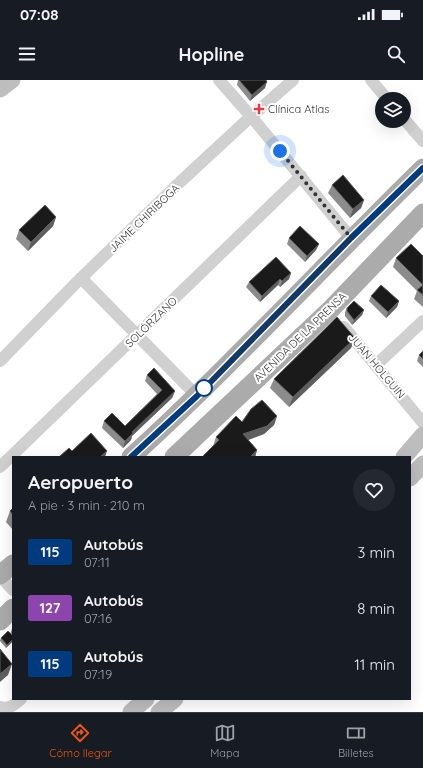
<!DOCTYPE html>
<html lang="es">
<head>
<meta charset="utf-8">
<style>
	body { margin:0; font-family:Quicksand,sans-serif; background:#242831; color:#f1f3f6; height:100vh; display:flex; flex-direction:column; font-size:15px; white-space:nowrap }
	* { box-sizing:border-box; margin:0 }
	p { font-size:13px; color:#9ea1a6 }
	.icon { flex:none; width:22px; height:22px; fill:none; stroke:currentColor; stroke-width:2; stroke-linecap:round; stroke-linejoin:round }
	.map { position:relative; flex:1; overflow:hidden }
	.details { position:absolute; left:12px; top:376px; width:399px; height:244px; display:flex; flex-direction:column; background:#171b24; border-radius:0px; box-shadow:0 4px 16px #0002 }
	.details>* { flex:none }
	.badge { padding:0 8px; border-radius:3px; font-size:14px; line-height:26px }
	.controls { position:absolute; left:375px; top:12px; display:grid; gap:8px }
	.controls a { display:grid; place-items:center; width:36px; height:36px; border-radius:50%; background:#171b24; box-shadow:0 4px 16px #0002; font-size:20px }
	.you { position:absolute; width:20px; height:20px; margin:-10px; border:3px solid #fff; border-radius:50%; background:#1a73e8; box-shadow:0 0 0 6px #1a73e833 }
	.map>.badge { position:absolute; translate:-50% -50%; box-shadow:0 0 0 2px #fff }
	.round { display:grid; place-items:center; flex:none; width:42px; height:42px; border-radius:21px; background:#242831 }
	.headline { display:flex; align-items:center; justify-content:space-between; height:68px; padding:0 16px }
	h1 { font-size:19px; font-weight:700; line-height:30px }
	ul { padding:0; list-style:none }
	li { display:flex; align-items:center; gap:12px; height:56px; padding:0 16px }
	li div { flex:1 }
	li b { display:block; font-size:15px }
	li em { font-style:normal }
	li .badge { min-width:44px; font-weight:700; text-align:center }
	.status { display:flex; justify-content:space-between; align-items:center; height:28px; padding:0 20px; background:#171b24; direction:ltr }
	.status svg { height:11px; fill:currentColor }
	header { display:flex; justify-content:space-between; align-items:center; height:52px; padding:0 16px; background:#171b24; font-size:18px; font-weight:700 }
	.menu { display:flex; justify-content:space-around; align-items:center; height:56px; border-top:1px solid #363941; background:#171b24; font-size:11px; color:#9ea1a6 }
	.menu a { display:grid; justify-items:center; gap:2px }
	.menu .on { color:#ea580c }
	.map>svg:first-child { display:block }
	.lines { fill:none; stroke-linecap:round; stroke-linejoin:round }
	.street { stroke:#d0d0d0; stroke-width:12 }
	.secondary { stroke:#bdbdbd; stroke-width:17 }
	.primary { stroke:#ababab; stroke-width:19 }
	.wall { fill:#8c8c8c }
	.shaded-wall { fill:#5f5f5f }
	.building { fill:#1a1a1a; stroke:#5f5f5f }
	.line-casing { stroke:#fff; stroke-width:9 }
	.line { stroke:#003b80; stroke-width:6 }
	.walk { stroke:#333; stroke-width:4; stroke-dasharray:0 7.2 }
	.poi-dot { fill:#e63946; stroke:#fff; stroke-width:1.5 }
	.stop-dot { fill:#fff; stroke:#003b80; stroke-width:2 }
	.labels { text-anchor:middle; stroke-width:4; stroke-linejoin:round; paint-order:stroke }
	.poi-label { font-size:11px; fill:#333; stroke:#fff; text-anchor:start }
	.street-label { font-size:11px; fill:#333; stroke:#fff }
</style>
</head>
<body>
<div class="status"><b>07:08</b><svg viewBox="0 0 49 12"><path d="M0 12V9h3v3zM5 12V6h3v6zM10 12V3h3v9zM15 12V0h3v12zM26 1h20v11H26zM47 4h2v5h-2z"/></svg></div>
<header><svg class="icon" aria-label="menu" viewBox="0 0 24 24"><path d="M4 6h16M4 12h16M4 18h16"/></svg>Hopline<svg class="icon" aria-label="search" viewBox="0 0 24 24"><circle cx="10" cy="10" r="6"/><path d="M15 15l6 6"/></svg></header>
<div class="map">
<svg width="423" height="632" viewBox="0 0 423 632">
	<rect width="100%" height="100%" fill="#fff"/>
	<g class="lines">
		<!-- street -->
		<g class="street">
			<path d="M219,0L255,41L351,158"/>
			<path d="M371,0L387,19"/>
			<path d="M404,39L423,61"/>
			<path d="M81,198L197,316"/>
			<path d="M344,247L423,343"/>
			<path d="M0,281L77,202L180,102L245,42L293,0"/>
			<path d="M376,285L423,241"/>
			<path d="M0,387L301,96"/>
			<path d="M0,496L13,510"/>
			<path d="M0,627C9,630 15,624 21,619"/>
		</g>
		<!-- secondary -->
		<g class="secondary">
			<path d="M0,9L12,0"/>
			<path d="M404,377L423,355"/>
			<path d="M410,398L423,384"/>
			<path d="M131,632L146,619"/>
			<path d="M159,632L175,619"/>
		</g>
		<!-- primary -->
		<g class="primary">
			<path d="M131,377C232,285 325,184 423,88"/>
			<path d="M174,377L330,230L423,133"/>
			<path d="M0,495L13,484"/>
			<path d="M0,541L13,528"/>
		</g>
	</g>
	<!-- wall -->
	<g class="wall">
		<path d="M238,0H266L265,8L250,21L237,5Z"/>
		<path d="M332,105L364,120L361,128L350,138L328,113Z"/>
		<path d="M56,137L53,146L28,171L16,159L19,150Z"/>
		<path d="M289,158L319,164L316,170L305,182L287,164Z"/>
		<path d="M423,176V227L414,219L417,211L393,187L396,178Z"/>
		<path d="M291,193L289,199L280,207L278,205L260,222L246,207L249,202Z"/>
		<path d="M371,216L399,221L397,227L386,238L369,221Z"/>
		<path d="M347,228L364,230L362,235L352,245L345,236V232Z"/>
		<path d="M355,258L351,268L289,327L270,308L274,299Z"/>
		<path d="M423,271V287L417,281L419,275Z"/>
		<path d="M147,295L175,311L172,318L132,356L131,360L123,368L102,348L104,341L125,346L157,314L145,301Z"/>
		<path d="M277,336L274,345L264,354L248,360L257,370L255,377H202L213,366L216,357L242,342Z"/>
		<path d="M13,428V450L6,442L10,431Z"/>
		<path d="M13,546V561L6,568L0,561V560L1,558L10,554Z"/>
	</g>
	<!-- shaded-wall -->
	<g class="shaded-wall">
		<path d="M267,2L265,8L250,21L252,15Z"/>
		<path d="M364,120L361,128L350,138L353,129Z"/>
		<path d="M56,137L53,146L28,171L31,162Z"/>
		<path d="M319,164L316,170L305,182L307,176Z"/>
		<path d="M291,193L289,199L280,207L282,201Z"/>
		<path d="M280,199L278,205L260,222L262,216Z"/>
		<path d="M399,221L397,227L386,238L388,232Z"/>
		<path d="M364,230L362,235L352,245L354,240Z"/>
		<path d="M355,258L351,268L289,327L293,317Z"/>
		<path d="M175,311L172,318L132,356L131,360L123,368L125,361L132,352Z"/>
		<path d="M277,336L274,345L264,354L240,363L243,354Z"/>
		<path d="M257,370L255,377H250Z"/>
		<path d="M107,371L105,377H100Z"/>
		<path d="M13,559V561L6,568L7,565Z"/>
		<path d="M12,584L8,595L0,602V594Z"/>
	</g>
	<!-- building -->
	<g class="building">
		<path d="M239,0H266L267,2L252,15Z"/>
		<path d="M343,95L364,120L353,129L332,105Z"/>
		<path d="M45,125L56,137L31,162L19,150Z"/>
		<path d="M300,146L319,164L307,176L289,158Z"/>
		<path d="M411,164L423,176V205L396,178Z"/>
		<path d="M276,177L291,193L282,201L280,199L262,216L249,202Z"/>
		<path d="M381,205L399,221L388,232L371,216Z"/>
		<path d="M423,205V215L417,210Z"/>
		<path d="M354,221L364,230L354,240L347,231V228Z"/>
		<path d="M337,237L355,258L293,317L274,299Z"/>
		<path d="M423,271V279L419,275Z"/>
		<path d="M154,288L175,311L132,352L133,353L125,361L104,341L112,333L125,346L162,310L147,295Z"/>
		<path d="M262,320L277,336L267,346L243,354L257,370L250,377H202L219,360L216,357L236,336L242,342L251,329Z"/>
		<path d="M91,353L107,371L100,377H60V376L69,368L72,371Z"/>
		<path d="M13,428V435L10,431Z"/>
		<path d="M8,551L13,556V559L7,565L1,558Z"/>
		<path d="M0,569L12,584L0,594Z"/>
	</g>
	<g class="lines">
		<!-- line casing -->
		<g class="line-casing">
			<path id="line" d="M131,377L197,316L351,158L423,88"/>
		</g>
		<!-- line -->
		<use href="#line" class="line"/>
		<!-- walk -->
		<path class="walk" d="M204,308L309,202L351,158L280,71"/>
	</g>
	<!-- markers -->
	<path class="poi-dot" d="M257 23h4v4h4v4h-4v4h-4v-4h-4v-4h4z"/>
	<circle class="stop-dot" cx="204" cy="308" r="8"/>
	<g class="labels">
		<!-- poi labels -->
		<g class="poi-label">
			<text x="268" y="33">Clínica Atlas</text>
		</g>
		<!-- street labels -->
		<g class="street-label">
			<text transform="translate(144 138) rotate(-44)" y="4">JAIME CHIRIBOGA</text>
			<text transform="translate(151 242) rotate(-44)" y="4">SOLÓRZANO</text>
			<text transform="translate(300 257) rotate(-44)" y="4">AVENIDA DE LA PRENSA</text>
			<text transform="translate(377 286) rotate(50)" y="4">JUAN HOLGUIN</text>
		</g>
	</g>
</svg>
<div class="controls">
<a><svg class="icon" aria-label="layers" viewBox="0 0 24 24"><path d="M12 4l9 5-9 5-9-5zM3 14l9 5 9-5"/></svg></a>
</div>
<div class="you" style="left:280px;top:71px"></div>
<section class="details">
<div class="headline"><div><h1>Aeropuerto</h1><p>A pie · 3 min · 210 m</p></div><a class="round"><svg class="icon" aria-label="heart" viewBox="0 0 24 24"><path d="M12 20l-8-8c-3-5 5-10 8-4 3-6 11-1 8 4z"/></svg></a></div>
<ul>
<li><span class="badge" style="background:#003b80;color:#fff">115</span><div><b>Autobús</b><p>07:11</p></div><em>3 min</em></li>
<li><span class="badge" style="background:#8e44ad;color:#fff">127</span><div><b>Autobús</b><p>07:16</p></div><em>8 min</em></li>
<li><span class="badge" style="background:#003b80;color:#fff">115</span><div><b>Autobús</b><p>07:19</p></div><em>11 min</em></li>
</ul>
</section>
</div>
<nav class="menu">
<a class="on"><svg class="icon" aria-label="directions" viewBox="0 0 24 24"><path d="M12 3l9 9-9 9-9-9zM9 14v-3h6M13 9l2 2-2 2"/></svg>Cómo llegar</a>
<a><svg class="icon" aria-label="map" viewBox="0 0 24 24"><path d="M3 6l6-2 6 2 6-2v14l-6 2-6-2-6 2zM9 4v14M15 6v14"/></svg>Mapa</a>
<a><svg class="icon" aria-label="tickets" viewBox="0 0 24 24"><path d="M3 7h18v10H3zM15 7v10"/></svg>Billetes</a>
</nav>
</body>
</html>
